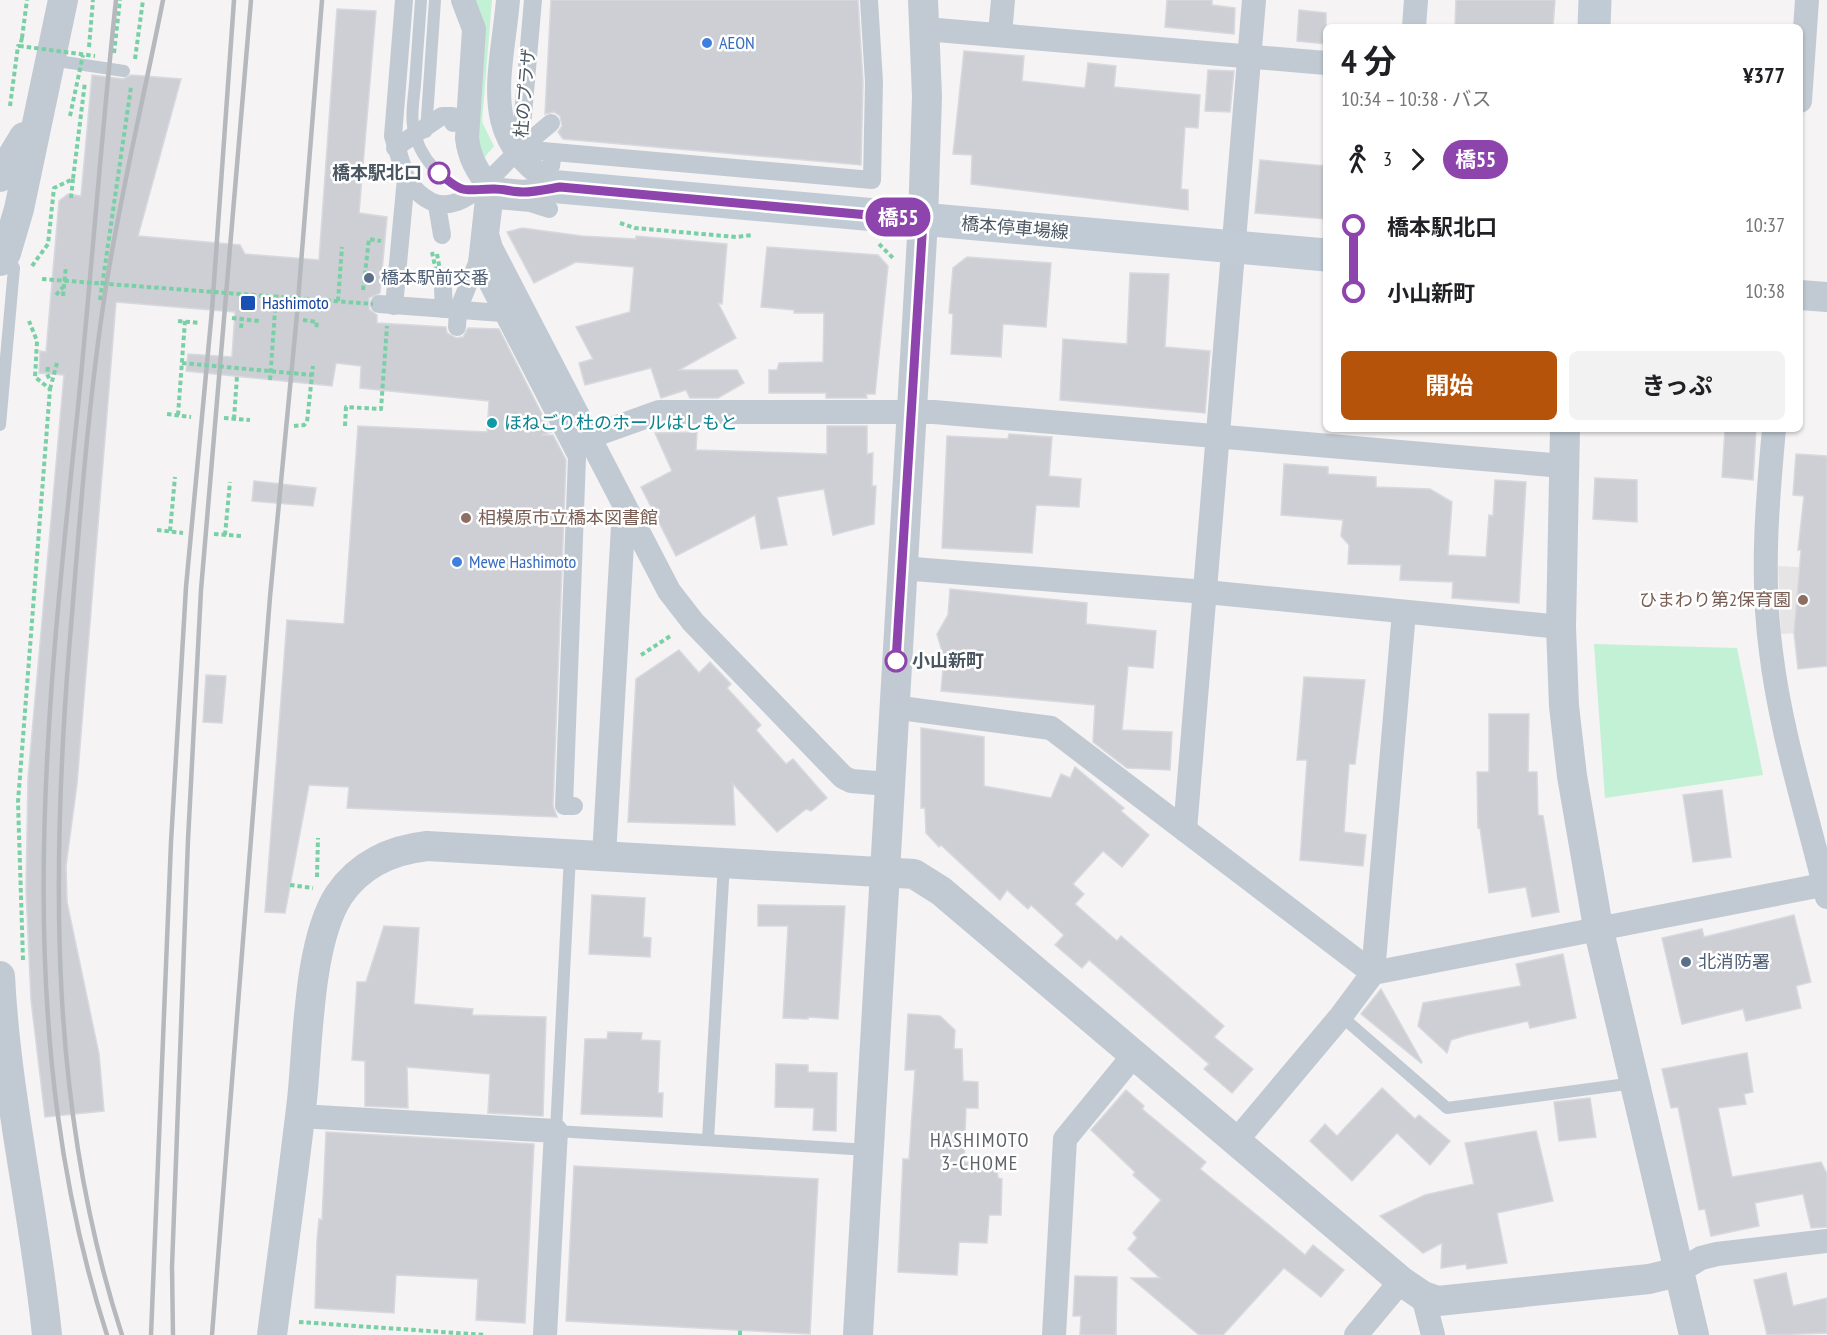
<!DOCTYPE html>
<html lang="ja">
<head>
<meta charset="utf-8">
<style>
	body { margin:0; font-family:"PT Sans Narrow","Noto Sans JP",sans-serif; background:#f2f2f2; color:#202124; height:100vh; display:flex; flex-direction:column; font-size:22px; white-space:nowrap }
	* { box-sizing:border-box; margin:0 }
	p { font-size:20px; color:#757577 }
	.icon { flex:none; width:33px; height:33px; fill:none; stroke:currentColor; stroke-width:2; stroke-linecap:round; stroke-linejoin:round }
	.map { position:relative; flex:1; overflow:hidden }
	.side { position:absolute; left:1323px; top:24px; width:480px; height:408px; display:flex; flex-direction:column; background:#fff; border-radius:9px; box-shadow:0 2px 4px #0004 }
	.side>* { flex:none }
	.badge { padding:0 12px; border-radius:20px; font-size:21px; line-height:39px }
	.map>.badge { position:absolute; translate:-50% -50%; box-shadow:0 0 0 3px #fff }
	.legs { display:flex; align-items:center; gap:9px; height:66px; padding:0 18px; font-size:20px }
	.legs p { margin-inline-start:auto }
	.overview { display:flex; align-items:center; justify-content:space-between; height:102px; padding:0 18px }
	h1 { font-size:33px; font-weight:700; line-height:45px }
	.button { display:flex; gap:12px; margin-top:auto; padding:12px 18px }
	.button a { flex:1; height:69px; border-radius:9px; background:#b45309; color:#fff; font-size:24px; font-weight:700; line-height:69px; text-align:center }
	.button a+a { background:#f2f2f2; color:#202124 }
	ul { padding:0 18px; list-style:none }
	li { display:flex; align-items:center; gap:21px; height:66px; font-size:22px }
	li i { display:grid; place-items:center; width:9px; height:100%; margin:0 8px; background:currentColor }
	li i::after { content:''; width:15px; height:15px; margin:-8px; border:4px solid; border-radius:50%; background:#fff }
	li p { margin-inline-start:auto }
	li:first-child i { background:linear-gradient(#0000 50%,currentColor 0) }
	li:last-child i { background:linear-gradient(currentColor 50%,#0000 0) }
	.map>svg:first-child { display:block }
	.education { fill:#e6e4e5 }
	.green { fill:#c3f1d5 }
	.building { fill:#cdcfd5; stroke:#d7d9de; stroke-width:1.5 }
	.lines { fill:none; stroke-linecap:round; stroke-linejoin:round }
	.path { stroke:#7ad0a6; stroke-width:4; stroke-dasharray:4.5 3; stroke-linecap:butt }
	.service { stroke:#c1cad2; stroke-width:12 }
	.pedestrian { stroke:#c1cad2; stroke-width:18 }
	.minor { stroke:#c1cad2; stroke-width:24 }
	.tertiary { stroke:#c1cad2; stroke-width:30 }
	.secondary { stroke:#c1cbd6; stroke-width:33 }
	.rail { stroke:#b5b8bd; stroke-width:4.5 }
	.path-bridge { stroke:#7ad0a6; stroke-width:4; stroke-dasharray:4.5 3; stroke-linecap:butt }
	.pedestrian-bridge { stroke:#c1cad2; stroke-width:18 }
	.line-1-casing { stroke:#fff; stroke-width:14 }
	.line-1 { stroke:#8e44ad; stroke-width:9 }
	.shop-dot { fill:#3f7fe0; stroke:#fff; stroke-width:2 }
	.stop-1-dot { fill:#fff; stroke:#8e44ad; stroke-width:3 }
	.service-dot { fill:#5c6f8a; stroke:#fff; stroke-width:2 }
	.transit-dot { fill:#1a4fb4; stroke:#fff; stroke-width:2 }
	.culture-dot { fill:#0f9aa8; stroke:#fff; stroke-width:2 }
	.education-dot { fill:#8d6e63; stroke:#fff; stroke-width:2 }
	.labels { text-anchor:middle; stroke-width:5; stroke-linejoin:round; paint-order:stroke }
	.shop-label { font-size:18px; fill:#366cbe; stroke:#fff; text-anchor:start }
	.street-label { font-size:18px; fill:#4a5661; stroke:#fff }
	.stop-label { font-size:18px; font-weight:bold; fill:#4a5661; stroke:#fff; text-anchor:end }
	.service-label { font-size:18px; fill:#4e5e75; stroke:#fff; text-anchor:start }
	.transit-label { font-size:18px; fill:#164399; stroke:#fff; text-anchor:start }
	.culture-label { font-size:18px; fill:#0d838f; stroke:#fff; text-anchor:start }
	.education-label { font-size:18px; fill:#785e54; stroke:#fff; text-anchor:start }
	.neighbourhood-label { font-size:20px; letter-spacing:1.5px; fill:#5f6368; stroke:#fff }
</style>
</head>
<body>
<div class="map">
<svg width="1827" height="1335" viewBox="0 0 1827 1335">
	<rect width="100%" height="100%" fill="#f5f3f3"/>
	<!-- education -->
	<path class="education" d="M1778,566L1827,569V631L1781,634Z"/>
	<!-- green -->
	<g class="green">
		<path d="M474,0H492L482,122L494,146L483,159L476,140L483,25Z"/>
		<path d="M1594,644L1737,648L1763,775L1605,798Z"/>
	</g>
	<!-- building -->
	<g class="building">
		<path d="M551,0H858L863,82L861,165L563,139L558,132L562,126L560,116L554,112L545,114Z"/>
		<path d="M1167,0H1212V5L1235,8L1234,34L1165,27Z"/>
		<path d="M1456,0H1555L1553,27H1455Z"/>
		<path d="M337,9L376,11L359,213L387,217L380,293L369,298V309L377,315V323L446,327L447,333L456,338L463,337L468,328L499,329L551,432L542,435H553L566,460L553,806L557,817L347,808L349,787L309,785L285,913L265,912L287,620L344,624L358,426L487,432L489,401L360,388L361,366L336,363L332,386L186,371L188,354L232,357L235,312L116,302L77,784L66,866L67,902L99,1054L104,1111L45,1117L31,1000L26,890L28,778L64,375L39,373L40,351L46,352L59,201L68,194L81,196L92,75L123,79L131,75L181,79L138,236L240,245L245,254L319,260Z"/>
		<path d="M1299,10L1326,13V44L1297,41Z"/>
		<path d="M964,51L1024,56L1022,81L1085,88L1088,63L1116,66L1114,87L1200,95L1198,128L1185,127L1181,189L1188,190V210L971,184L972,155L953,154Z"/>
		<path d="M1208,70L1234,71L1230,112L1205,111Z"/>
		<path d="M1260,160L1326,166V219L1255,213Z"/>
		<path d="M522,228L582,236L636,239V236L727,244L722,304L718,303L736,338L679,370H737L744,383L718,398H690L686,390L661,398L651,368L585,385L579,363L593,359L576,327L630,312L634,267L576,262L534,283L507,232Z"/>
		<path d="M767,247L878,255L888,266L875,394H866L867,398H826V393H769V370H777L779,363L823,362L824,313H794V310L761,307Z"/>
		<path d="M967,257L1051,263L1046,327L1003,324L1001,357L951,354L953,314L949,313L953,268Z"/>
		<path d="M1130,273L1169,274L1165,347L1210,351L1205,413L1060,400L1063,339L1127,344Z"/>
		<path d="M827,426H867V454L873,453L872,486H876L874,524L833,535L824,489L777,497L787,545L761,549L755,515L676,556L641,487L672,471L655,433L697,432L696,450L827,454Z"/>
		<path d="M1725,429H1756L1753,480L1722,477Z"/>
		<path d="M1009,434L1052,437L1049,476L1081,479L1079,507L1036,505L1032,553L942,548L947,436L1008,439Z"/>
		<path d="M1796,454L1827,456V666L1798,669L1794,633L1801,550H1798L1804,496L1793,495Z"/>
		<path d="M1284,464L1328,467V474L1376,477V487L1430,489L1452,502L1448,555L1486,557L1489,515L1493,516L1495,480L1526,482L1519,603L1452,598L1453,582L1400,580L1401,565L1348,564L1349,545L1341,536L1343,520L1281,515Z"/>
		<path d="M1595,478L1637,480V522L1593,519Z"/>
		<path d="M254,481L316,488L313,506L252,501Z"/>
		<path d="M950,589L1087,603L1086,624L1156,631L1153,668L1128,666L1122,730L1172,732L1170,770L1127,768L1093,742L1095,705L941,691L944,658L937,634L948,615Z"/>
		<path d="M679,650L699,673L710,662L731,684L727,688L761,725L756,730L786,764L793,759L827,798L811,811L806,809L777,832L733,784L735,825L628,822L636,679Z"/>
		<path d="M206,675L226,676L222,723L203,722Z"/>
		<path d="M1304,677L1365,680L1355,764H1349L1344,832L1366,835L1363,866L1300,860L1307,760H1297Z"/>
		<path d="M1489,714H1529L1528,772H1537L1538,815L1543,816L1559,912L1532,917L1526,887L1489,893L1480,828H1478L1477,772H1489Z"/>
		<path d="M921,728L984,737V786L1051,798L1061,774L1070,778L1075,767L1124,808L1121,811L1149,835L1122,867L1103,851L1073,884L1084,894L1075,904L1117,941L1121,936L1224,1026L1214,1037L1253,1069L1232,1093L1204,1069L1209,1064L1089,960L1082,968L1055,945L1064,935L1031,905L1028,909L1007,890L1000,900L941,845L939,847L926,833L925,808H921Z"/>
		<path d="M1722,790L1731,857L1693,862L1683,795Z"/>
		<path d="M592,895L645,898L643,937L651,938L650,957L589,954Z"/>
		<path d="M758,905L845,906L838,1019L808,1017V1019L783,1018L788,926H758Z"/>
		<path d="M1794,915L1811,982L1796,986L1801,1008L1746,1021L1743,1009L1682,1024L1662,938L1702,929L1704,937Z"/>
		<path d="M384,926L419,928L414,1004L473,1009L472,1015L546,1017L543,1116L488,1113L490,1074L407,1067L408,1108L365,1106V1061L352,1060L357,982H366Z"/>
		<path d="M1563,954L1576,1018L1530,1028L1528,1021L1467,1035L1451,1040L1447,1053L1418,1026L1423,1003L1521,986L1516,964Z"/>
		<path d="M1381,989L1422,1062L1421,1063L1361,1014Z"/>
		<path d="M908,1014L940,1016L955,1030L954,1049H962L963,1081L978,1082V1108H966L964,1162L997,1164L998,1178L1002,1179L1001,1215H989L987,1243L959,1242L957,1275L898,1272L903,1159H909L915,1070H905Z"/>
		<path d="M608,1032L642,1033L641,1040L660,1041L658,1093H663L662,1117L581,1114L585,1039H607Z"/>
		<path d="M1747,1053L1753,1092L1744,1094L1746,1104L1718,1108L1732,1177L1821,1162L1827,1174V1227L1811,1228L1803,1194L1755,1203L1759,1226L1711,1236L1705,1209L1699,1210L1678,1107L1671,1108L1662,1069Z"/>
		<path d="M776,1064L808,1065V1072L837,1073L836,1131L813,1130L814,1108L775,1107Z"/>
		<path d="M1382,1088L1415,1119L1419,1115L1450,1141L1430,1165L1397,1133L1352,1181L1310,1141L1325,1124L1337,1136Z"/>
		<path d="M1126,1090L1144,1106L1142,1109L1206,1162L1200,1169L1280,1234L1305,1255L1313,1245L1344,1270L1321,1297L1284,1268L1223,1335H1199L1131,1278H1160L1128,1249L1137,1238L1133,1233L1161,1200L1133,1175L1135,1172L1091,1130Z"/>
		<path d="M1590,1098L1596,1137L1559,1141L1554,1102Z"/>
		<path d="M1536,1131L1553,1201L1497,1213L1507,1263L1467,1269L1466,1264L1441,1268L1442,1243L1423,1253L1380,1216L1425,1195L1474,1184L1465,1143Z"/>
		<path d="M326,1132L534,1144L525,1323L476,1320L478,1279L396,1275L394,1313L315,1308L317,1240L319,1219L322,1220Z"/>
		<path d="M574,1166L818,1179L810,1334L566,1321Z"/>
		<path d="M1786,1273L1793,1306L1827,1298V1333L1767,1335L1754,1280Z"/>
		<path d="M1075,1276L1117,1277L1116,1335H1080L1081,1316H1073Z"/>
	</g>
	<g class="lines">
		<!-- path -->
		<g class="path">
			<path d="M22,38L27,0"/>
			<path d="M89,47L93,0"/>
			<path d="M114,53L120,0"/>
			<path d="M135,59L143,0"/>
			<path d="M10,106L18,46H20"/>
			<path d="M71,198L73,179"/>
			<path d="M620,223L635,228L736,237L752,235"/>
			<path d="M879,244L893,258"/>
			<path d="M432,252L436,271"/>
			<path d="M437,254L440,270"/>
			<path d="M32,266L48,244L54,188L73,179L85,82"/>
			<path d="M363,290L369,239L381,241"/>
			<path d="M56,295L63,287"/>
			<path d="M63,296L66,266"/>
			<path d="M100,300L131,87"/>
			<path d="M338,301L342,247"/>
			<path d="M232,318L259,321"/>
			<path d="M303,320L317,322L316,330"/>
			<path d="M178,321L200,323"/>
			<path d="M241,328L242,319"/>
			<path d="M48,367L47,374L50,380"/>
			<path d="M270,380L276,297"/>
			<path d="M50,389L57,363"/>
			<path d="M167,414L191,417"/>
			<path d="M178,415L185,321"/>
			<path d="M224,418L250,420"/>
			<path d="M234,419L237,376"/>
			<path d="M294,426L304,425L307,422L313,366"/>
			<path d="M345,426L346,407L381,409L387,326"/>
			<path d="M157,530L183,533"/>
			<path d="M170,531L175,477"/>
			<path d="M214,534L241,536"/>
			<path d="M225,535L230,482"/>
			<path d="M641,655L672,635"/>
			<path d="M317,877L318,838"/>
			<path d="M290,885L313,888"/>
			<path d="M23,960L18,802L50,389L35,377L37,341L29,321"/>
			<path d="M299,1322L486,1335"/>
			<path d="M740,1335V1330"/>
		</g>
		<!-- service -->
		<g class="service">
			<path d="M421,0C419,28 417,56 415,84C414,97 411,112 413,126C418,157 445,188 476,192"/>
			<path d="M51,60L124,71"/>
			<path d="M426,132L435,0"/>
			<path d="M0,425L14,268L7,254"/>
			<path d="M570,855L556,1131L869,1150"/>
			<path d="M1341,1016L1447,1108L1634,1083"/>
			<path d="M708,1140L724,863"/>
		</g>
		<!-- pedestrian -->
		<g class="pedestrian">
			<path d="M404,0L393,136L406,178"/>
			<path d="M551,166L553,152"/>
			<path d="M443,289L444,309"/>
			<path d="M379,304L502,313"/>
		</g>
		<!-- minor -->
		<g class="minor">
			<path d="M463,0L474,29L467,138C469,158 479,175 492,189L524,192L560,187"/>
			<path d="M508,0C501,79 476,142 560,187"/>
			<path d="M1414,27L1416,0"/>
			<path d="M925,29L1326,63"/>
			<path d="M1000,34L1003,0"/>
			<path d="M1800,101L1807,0"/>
			<path d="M490,209L487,234L491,248L669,591L693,622L843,777L851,781L889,784"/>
			<path d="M1774,429C1767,504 1761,578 1771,652C1781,735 1808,816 1827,897"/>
			<path d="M589,437L659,412H934L1563,466"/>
			<path d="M901,568L1206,592L1561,627"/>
			<path d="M893,707L1051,728L1373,973L1827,884"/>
			<path d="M1185,830L1254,0"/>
			<path d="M604,856L624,509"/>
			<path d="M300,1116L556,1131L545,1335"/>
			<path d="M1236,1141L1341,1016L1373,973L1404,612"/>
			<path d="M1678,1272L1701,1258L1717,1254L1827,1241"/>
			<path d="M1423,1296L1433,1335"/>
			<path d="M1054,1335L1065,1139L1133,1056"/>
			<path d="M1356,1335L1401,1281"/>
		</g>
		<!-- tertiary -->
		<g class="tertiary">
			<path d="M0,177L24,137"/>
			<path d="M0,261L6,253L19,209L63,0"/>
			<path d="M1800,295L1827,297"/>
			<path d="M1565,429L1561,627L1564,706L1572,776L1598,927L1694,1335"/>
			<path d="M0,976C6,1097 35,1215 47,1335"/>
			<path d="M272,1335C282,1257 293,1178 302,1100C308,1044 308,942 339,895C359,865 391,850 427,846L914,874L941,891L1401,1281L1423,1296L1438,1301L1649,1279L1678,1272"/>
			<path d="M858,1335L923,220L927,96L923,0"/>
		</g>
		<!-- secondary -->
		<g class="secondary">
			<path d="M1594,27L1595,0"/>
			<path d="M560,187L1326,255"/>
		</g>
		<!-- rail -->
		<g class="rail">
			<path d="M107,1335C10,1035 45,725 77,417C91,278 101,139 116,0"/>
			<path d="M122,1335C50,1114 51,880 69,650C79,531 87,411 105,293C120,195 144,97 163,0"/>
			<path d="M151,1335L171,842L186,587L212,310L234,0"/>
			<path d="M173,1335L172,1267L188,840L201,590L251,0"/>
			<path d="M212,1335L270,597L297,314L322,0"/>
		</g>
		<!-- path-bridge -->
		<g class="path-bridge">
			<path d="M22,38L20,46L95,56"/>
			<path d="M70,116L83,55"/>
			<path d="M42,279L373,304"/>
			<path d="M182,363L312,375"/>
		</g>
		<!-- pedestrian-bridge -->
		<g class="pedestrian-bridge">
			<path d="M551,123L520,149L872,180L874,82L869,0"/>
			<path d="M395,148L442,116H453V123"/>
			<path d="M406,178C447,237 484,183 520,149L533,0"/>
			<path d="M486,180L477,263L577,457L564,806H574"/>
			<path d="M484,199L530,203L549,209"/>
			<path d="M437,205L442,235"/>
			<path d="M394,306L406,178"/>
			<path d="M457,327L458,310L477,263"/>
		</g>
	</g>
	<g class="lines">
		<!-- line-1 casing -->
		<g class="line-1-casing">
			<path id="line-1" d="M439,173C465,196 464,189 494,189C504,189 513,192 523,192C535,192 548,189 560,187L923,220L896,661"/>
		</g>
		<!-- line-1 -->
		<use href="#line-1" class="line-1"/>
	</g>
	<!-- markers -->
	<g class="shop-dot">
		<circle cx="707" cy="43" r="6"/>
		<circle cx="457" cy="562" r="6"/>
	</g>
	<g class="stop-1-dot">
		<circle cx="439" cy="173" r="10"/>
		<circle cx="896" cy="661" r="10"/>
	</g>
	<g class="service-dot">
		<circle cx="369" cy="278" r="6"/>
		<circle cx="1686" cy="962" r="6"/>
	</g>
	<rect class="transit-dot" x="240" y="295" width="16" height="16" rx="3"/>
	<circle class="culture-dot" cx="492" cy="423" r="6"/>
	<g class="education-dot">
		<circle cx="466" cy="518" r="6"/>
		<circle cx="1803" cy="600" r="6"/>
	</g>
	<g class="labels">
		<!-- shop labels -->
		<g class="shop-label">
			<text x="719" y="49">AEON</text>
			<text x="469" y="568">Mewe Hashimoto</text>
		</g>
		<!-- street labels -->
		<g class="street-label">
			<text transform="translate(525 93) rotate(-85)" y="6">杜のプラザ</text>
			<text transform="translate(1015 228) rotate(5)" y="6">橋本停車場線</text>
		</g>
		<!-- stop labels -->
		<g class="stop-label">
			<text x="422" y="179">橋本駅北口</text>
			<text x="912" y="667" text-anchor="start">小山新町</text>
		</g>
		<!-- service labels -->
		<g class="service-label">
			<text x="381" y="284">橋本駅前交番</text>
			<text x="1698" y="968">北消防署</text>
		</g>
		<!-- transit labels -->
		<g class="transit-label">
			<text x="262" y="309">Hashimoto</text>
		</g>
		<!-- culture labels -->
		<g class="culture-label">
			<text x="504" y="429">ほねごり杜のホールはしもと</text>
		</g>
		<!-- education labels -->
		<g class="education-label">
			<text x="478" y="524">相模原市立橋本図書館</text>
			<text x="1791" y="606" text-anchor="end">ひまわり第2保育園</text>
		</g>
		<!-- neighbourhood labels -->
		<g class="neighbourhood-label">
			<text x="980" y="1147">HASHIMOTO<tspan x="980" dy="23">3-CHOME</tspan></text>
		</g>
	</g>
</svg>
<b class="badge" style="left:898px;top:217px;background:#8e44ad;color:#fff">橋55</b>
<section class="side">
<div class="overview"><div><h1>4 分</h1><p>10:34 – 10:38 · バス</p></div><b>¥377</b></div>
<div class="legs"><svg class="icon" aria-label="walk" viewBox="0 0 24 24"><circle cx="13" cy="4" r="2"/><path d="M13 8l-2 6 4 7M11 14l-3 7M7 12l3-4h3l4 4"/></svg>3<svg class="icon" aria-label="forward" viewBox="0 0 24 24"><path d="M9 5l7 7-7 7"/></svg><b class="badge" style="background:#8e44ad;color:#fff">橋55</b></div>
<ul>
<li><i style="color:#8e44ad"></i><b>橋本駅北口</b><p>10:37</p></li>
<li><i style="color:#8e44ad"></i><b>小山新町</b><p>10:38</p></li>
</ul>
<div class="button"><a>開始</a><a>きっぷ</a></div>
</section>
</div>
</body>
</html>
